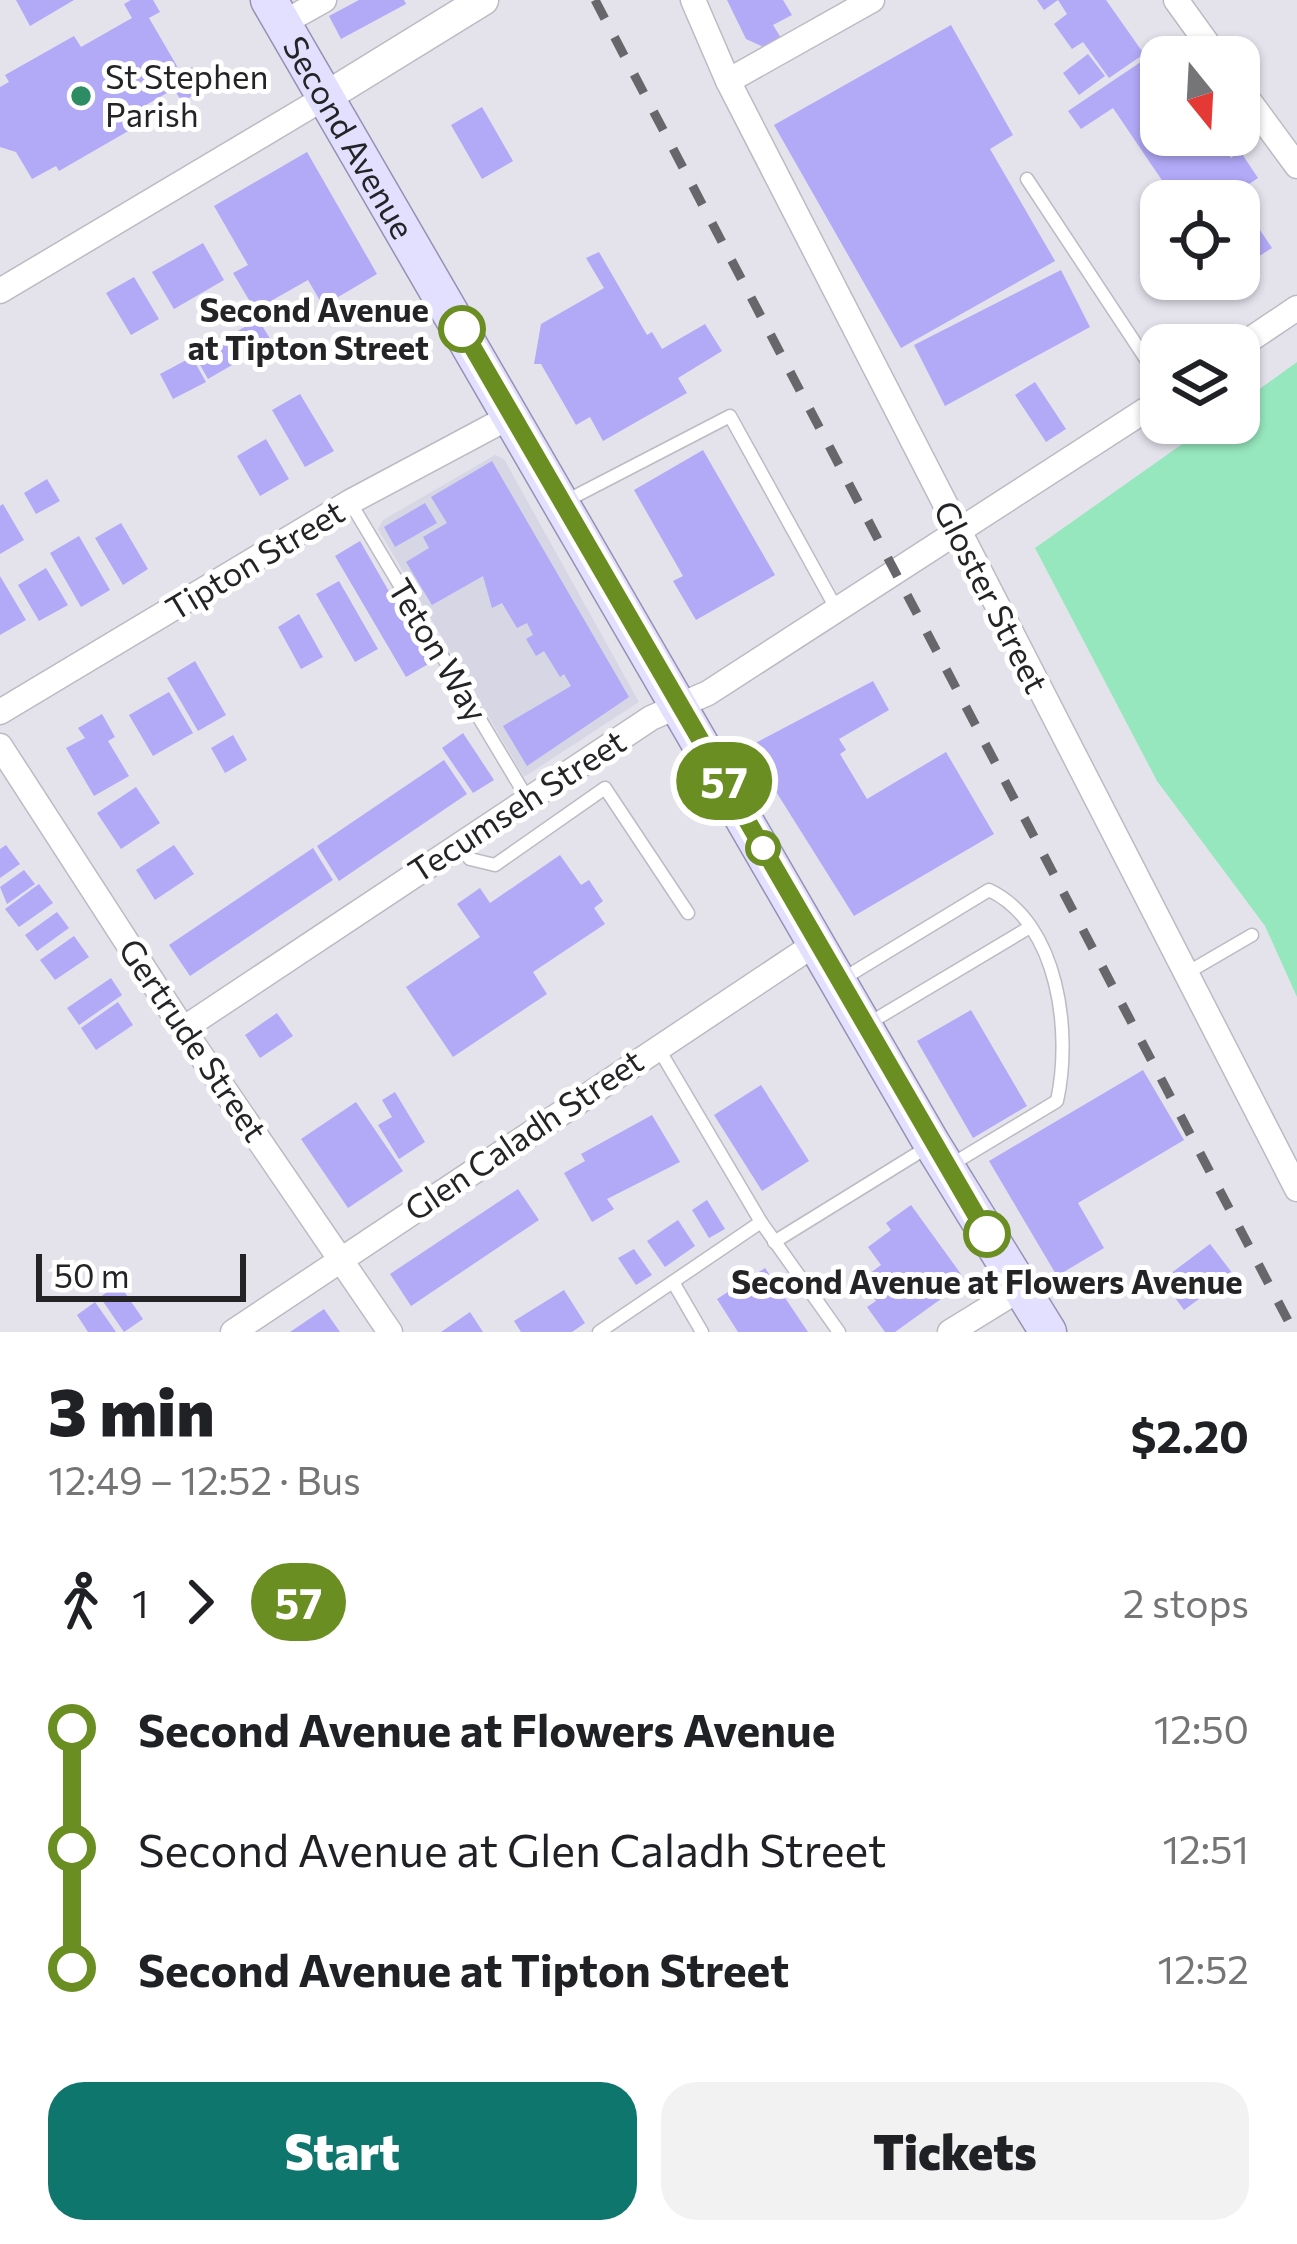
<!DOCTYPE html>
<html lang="en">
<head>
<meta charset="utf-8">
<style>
	body { margin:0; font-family:Commissioner,sans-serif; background:#f2f2f2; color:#202124; height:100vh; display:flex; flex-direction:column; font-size:45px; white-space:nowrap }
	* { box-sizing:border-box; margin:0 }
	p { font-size:39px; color:#757577 }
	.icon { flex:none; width:66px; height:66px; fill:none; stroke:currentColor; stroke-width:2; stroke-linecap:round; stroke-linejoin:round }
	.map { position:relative; height:1332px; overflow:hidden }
	.details { display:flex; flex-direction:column; background:#fff; flex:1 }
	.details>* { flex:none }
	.badge { padding:0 24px; border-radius:39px; font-size:42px; line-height:78px }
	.needle { width:78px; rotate:162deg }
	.buttons { position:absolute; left:1140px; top:36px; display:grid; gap:24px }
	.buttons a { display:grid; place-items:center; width:120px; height:120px; border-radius:24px; background:#fff; box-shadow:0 3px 9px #0004; font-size:60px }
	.scale { position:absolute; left:36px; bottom:30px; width:210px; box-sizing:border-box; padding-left:12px; border:6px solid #242427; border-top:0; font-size:33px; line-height:42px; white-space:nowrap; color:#242427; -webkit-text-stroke:9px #fff; paint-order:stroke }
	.map>.badge { position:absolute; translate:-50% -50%; box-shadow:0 0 0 6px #fff }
	.legs { display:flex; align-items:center; gap:18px; height:132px; padding:0 48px; font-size:39px }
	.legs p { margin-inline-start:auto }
	.summary { display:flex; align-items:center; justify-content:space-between; height:204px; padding:0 48px }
	h1 { font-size:66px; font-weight:800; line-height:90px }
	.button { display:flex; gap:24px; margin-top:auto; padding:24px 48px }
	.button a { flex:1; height:138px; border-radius:36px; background:#0f766e; color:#fff; font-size:48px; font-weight:800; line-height:138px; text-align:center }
	.button a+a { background:#f2f2f2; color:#202124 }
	ul { padding:0 48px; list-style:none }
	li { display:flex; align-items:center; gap:42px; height:120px; font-size:45px }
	li i { display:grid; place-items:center; width:18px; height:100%; margin:0 15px; background:currentColor }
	li i::after { content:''; width:30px; height:30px; margin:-15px; border:9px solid; border-radius:50%; background:#fff }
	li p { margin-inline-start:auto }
	li:first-child i { background:linear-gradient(#0000 50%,currentColor 0) }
	li:last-child i { background:linear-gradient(currentColor 50%,#0000 0) }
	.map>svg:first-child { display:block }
	.built { fill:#d7d6e5 }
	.green { fill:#96e7be }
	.building { fill:#b2a9f7 }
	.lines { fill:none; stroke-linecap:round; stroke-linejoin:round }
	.service-casing { stroke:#bcbbc4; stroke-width:15 }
	.minor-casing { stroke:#bcbbc4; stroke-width:27 }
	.tertiary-casing { stroke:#bcbbc4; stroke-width:33 }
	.primary-casing { stroke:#9491b3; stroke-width:39 }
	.service { stroke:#fff; stroke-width:12 }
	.minor { stroke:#fff; stroke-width:24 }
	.tertiary { stroke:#fff; stroke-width:30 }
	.primary { stroke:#e3e0ff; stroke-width:36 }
	.rail { stroke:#66666b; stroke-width:9; stroke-dasharray:21 21; stroke-linecap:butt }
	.line-1-casing { stroke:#fff; stroke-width:27 }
	.line-1 { stroke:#6b8e23; stroke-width:18 }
	.poi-dot { fill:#2d8c64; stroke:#fff; stroke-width:4.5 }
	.stop-1-dot { fill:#fff; stroke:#6b8e23; stroke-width:6 }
	.labels { text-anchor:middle; stroke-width:10; stroke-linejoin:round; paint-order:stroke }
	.poi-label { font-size:33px; fill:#242427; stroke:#fff; text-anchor:start }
	.street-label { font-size:33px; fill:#242427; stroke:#fff }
	.stop-label { font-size:33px; font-weight:bold; fill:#242427; stroke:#fff; text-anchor:end }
</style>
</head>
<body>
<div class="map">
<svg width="1297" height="1332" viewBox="0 0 1297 1332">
	<rect width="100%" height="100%" fill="#e4e3ec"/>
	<!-- built -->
	<path class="built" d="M495,455L504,459L639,702L524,777L378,529L383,520Z"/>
	<!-- green -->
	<path class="green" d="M1297,362V997L1265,926L1157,781L1035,548L1212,423H1239V404Z"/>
	<!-- building -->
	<g class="building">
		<path d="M16,0H74L30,26Z"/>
		<path d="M131,0H153L160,12L149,18L181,73L192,67L204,89L182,102L174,89L123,118L130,130L59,171L56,166L32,179L16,152L0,147V87L9,82L5,75L74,36L81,47L132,18L124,4Z"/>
		<path d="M359,0H404L406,4L341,39L329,16Z"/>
		<path d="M727,0H783L792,15L773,25L783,41L768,49L746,39Z"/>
		<path d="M1037,0H1106L1144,54L1109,78L1083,42L1072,49L1054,24L1067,14L1058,0L1044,10Z"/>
		<path d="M951,25L1013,135L990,149L1055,261L901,348L774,125Z"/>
		<path d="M1166,45L1174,57H1161V135H1216L1231,158L1240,151L1258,178L1224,201H1176L1113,108L1081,129L1068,111Z"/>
		<path d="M1088,54L1105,76L1079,95L1063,73Z"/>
		<path d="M482,107L513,161L482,179L451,125Z"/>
		<path d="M307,152L377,274L323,306L308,280L255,310L233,273L248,265L214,206Z"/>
		<path d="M1252,218L1272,248L1239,269V226Z"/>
		<path d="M203,243L224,280L174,309L152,272Z"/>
		<path d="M599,252L647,335L652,332L662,349L705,324L722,351L678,378L687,393L603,441L590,417L576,425L541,364H534L541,324L604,288L586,258Z"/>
		<path d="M1061,270L1090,327L945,406L914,345Z"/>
		<path d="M134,277L159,319L131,335L106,293Z"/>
		<path d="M258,319L272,342L208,379L195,356Z"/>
		<path d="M192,357L206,382L173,399L160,374Z"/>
		<path d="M1035,382L1066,429L1046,442L1015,395Z"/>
		<path d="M300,394L334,451L305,467L272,410Z"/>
		<path d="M266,439L289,479L260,496L237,456Z"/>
		<path d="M703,450L775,575L696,620L673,581L683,576L634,490Z"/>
		<path d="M492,461L629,697L527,766L503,726L571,686L564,674L560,677L544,651L536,656L526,639L533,635L527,623L517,628L502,603L492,608L483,576L432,605L406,562L429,548L423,537L447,523L431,497Z"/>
		<path d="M47,479L60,501L36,514L24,493Z"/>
		<path d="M425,503L437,523L395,547L384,527Z"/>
		<path d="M3,504L24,540L0,554V506Z"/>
		<path d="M121,523L148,569L123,585L95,538Z"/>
		<path d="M79,536L110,590L81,607L50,553Z"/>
		<path d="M360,541L430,663L406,677L335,556Z"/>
		<path d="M46,568L68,605L39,621L18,585Z"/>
		<path d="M0,576L26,620L0,635Z"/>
		<path d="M339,581L378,649L355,662L316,594Z"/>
		<path d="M299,614L323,657L301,669L278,627Z"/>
		<path d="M195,661L226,715L198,731L167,678Z"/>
		<path d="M873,681L889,710L839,739L846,750L840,754L867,799L946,752L994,834L854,916L748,747Z"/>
		<path d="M169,692L193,733L153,756L129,715Z"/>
		<path d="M102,714L115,737L108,741L129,776L94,796L66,748L85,738L78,728Z"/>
		<path d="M463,733L494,780L473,793L442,748Z"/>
		<path d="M233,735L247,760L225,773L211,748Z"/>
		<path d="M444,760L467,794L339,881L317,846Z"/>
		<path d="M136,787L160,823L121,849L97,813Z"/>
		<path d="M6,845L20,864L0,878V849Z"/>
		<path d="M174,845L194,874L155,900L136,870Z"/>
		<path d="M313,848L333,880L190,976L169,945Z"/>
		<path d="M560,855L581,885L589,880L603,901L594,908L605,924L533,972L547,994L453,1057L406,987L480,937L457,904L480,888L490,903Z"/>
		<path d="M24,870L35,884L7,904L0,887Z"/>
		<path d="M39,884L53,903L19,927L5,909Z"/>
		<path d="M57,912L69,928L37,951L25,935Z"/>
		<path d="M74,936L89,957L55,980L40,960Z"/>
		<path d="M111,978L122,995L79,1025L67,1008Z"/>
		<path d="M118,1002L133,1025L96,1050L81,1028Z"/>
		<path d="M971,1010L1027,1106L973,1138L917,1041Z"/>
		<path d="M277,1013L293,1036L260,1058L245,1035Z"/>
		<path d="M1143,1070L1184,1140L1078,1203L1104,1248L1057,1276L989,1161Z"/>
		<path d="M761,1085L809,1161L762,1191L714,1115Z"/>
		<path d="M395,1092L425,1142L399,1159L378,1125L392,1117L382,1100Z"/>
		<path d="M356,1102L403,1171L348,1208L301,1139Z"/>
		<path d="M652,1115L680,1162L607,1199L614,1209L592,1222L564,1173L585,1161L581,1154Z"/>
		<path d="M518,1189L539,1220L411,1306L390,1274Z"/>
		<path d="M707,1200L725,1229L709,1238L692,1210Z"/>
		<path d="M911,1205L966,1281L895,1332H885L867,1307L876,1301L861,1280L881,1265L868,1247L891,1230L886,1223Z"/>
		<path d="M678,1220L695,1246L665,1267L647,1241Z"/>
		<path d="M1210,1244L1233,1274L1184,1310L1162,1280Z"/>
		<path d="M634,1249L652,1275L636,1285L618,1258Z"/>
		<path d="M765,1268L808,1332H738L717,1299Z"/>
		<path d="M119,1284L143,1319L124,1332L100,1297Z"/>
		<path d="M564,1290L585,1323L572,1332H521L514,1321Z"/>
		<path d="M95,1302L116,1332H88L77,1315Z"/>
		<path d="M324,1309L340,1332H290Z"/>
		<path d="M470,1312L483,1332H441Z"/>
	</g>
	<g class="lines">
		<!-- service casing -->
		<g class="service-casing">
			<g id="service">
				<path d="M1027,179L1161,382"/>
				<path d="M350,502L527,798"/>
				<path d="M564,502L730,416L837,610"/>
				<path d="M459,845L470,859L495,865L605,788L688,913"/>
				<path d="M1185,974L1252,935"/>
				<path d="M841,980L989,890C1059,923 1072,1033 1057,1101L949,1166"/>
				<path d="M866,1025L1030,927"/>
				<path d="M657,1046L761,1222L839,1332"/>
				<path d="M774,1242L931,1145"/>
				<path d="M673,1282L702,1332"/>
				<path d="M599,1332L761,1222"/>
			</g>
		</g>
		<!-- minor casing -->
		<g class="minor-casing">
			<g id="minor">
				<path d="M693,0L728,81L1297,1189"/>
				<path d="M1176,0L1217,57"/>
				<path d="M283,23L324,0"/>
				<path d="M728,81L872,0"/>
				<path d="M1239,87L1297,166"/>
				<path d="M0,291L324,98"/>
				<path d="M1239,347L1297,308"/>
				<path d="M0,712L350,502L513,415"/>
				<path d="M0,746L183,1029L390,1332"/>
				<path d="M183,1029L651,718L708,693L1161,400"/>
				<path d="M233,1332L818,942"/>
				<path d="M950,1332L1020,1289"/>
			</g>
		</g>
		<!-- tertiary casing -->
		<g class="tertiary-casing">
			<path id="tertiary" d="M324,98L483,0"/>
		</g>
		<!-- primary casing -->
		<g class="primary-casing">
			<g id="primary">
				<path id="s1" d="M269,0L932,1144L1048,1332"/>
			</g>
		</g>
		<!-- service -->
		<use href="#service" class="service"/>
		<!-- minor -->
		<use href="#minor" class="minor"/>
		<!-- tertiary -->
		<use href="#tertiary" class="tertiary"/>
		<!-- primary -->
		<use href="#primary" class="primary"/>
		<!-- rail -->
		<path class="rail" d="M595,0L1294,1332"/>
	</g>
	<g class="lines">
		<!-- line-1 casing -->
		<g class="line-1-casing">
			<path id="line-1" d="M462,329L987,1234"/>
		</g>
		<!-- line-1 -->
		<use href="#line-1" class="line-1"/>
	</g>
	<!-- markers -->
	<circle class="poi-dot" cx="81" cy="96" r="12"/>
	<g class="stop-1-dot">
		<circle cx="462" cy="329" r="21"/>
		<circle cx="763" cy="848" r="15"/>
		<circle cx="987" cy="1234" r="21"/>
	</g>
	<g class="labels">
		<!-- poi labels -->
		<g class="poi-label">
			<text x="105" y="89">St Stephen<tspan x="105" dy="38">Parish</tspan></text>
		</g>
		<!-- street labels -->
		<g class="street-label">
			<text dy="12" stroke="none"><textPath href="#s1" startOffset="159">Second Avenue</textPath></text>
			<text transform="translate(255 560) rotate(-31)" y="12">Tipton Street</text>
			<text transform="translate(991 597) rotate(63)" y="12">Gloster Street</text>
			<text transform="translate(438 650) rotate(59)" y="12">Teton Way</text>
			<text transform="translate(517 806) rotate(-33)" y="12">Tecumseh Street</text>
			<text transform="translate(193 1040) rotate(56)" y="12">Gertrude Street</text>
			<text transform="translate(524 1135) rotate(-34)" y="12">Glen Caladh Street</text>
		</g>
		<!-- stop labels -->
		<g class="stop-label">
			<text x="429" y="322">Second Avenue<tspan x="429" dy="38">at Tipton Street</tspan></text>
			<text x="987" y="1294" text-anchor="middle">Second Avenue at Flowers Avenue</text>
		</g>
	</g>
</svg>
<div class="buttons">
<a><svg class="needle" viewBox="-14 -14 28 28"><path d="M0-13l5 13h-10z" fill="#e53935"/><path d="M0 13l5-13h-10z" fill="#757577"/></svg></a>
<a><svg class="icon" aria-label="locate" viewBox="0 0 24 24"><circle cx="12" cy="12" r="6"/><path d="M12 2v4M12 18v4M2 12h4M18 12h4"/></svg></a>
<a><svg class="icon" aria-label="layers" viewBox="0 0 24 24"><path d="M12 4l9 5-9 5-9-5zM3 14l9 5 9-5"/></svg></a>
</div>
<div class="scale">50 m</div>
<b class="badge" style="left:724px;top:781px;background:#6b8e23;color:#fff">57</b>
</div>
<section class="details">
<div class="summary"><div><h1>3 min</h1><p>12:49 – 12:52 · Bus</p></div><b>$2.20</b></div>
<div class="legs"><svg class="icon" aria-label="walk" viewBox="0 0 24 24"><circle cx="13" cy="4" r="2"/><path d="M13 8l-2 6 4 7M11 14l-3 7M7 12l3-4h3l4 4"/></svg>1<svg class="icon" aria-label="forward" viewBox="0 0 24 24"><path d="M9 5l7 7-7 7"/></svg><b class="badge" style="background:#6b8e23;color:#fff">57</b><p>2 stops</p></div>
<ul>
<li><i style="color:#6b8e23"></i><b>Second Avenue at Flowers Avenue</b><p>12:50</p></li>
<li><i style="color:#6b8e23"></i><span>Second Avenue at Glen Caladh Street</span><p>12:51</p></li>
<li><i style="color:#6b8e23"></i><b>Second Avenue at Tipton Street</b><p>12:52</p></li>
</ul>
<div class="button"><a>Start</a><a>Tickets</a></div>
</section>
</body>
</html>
